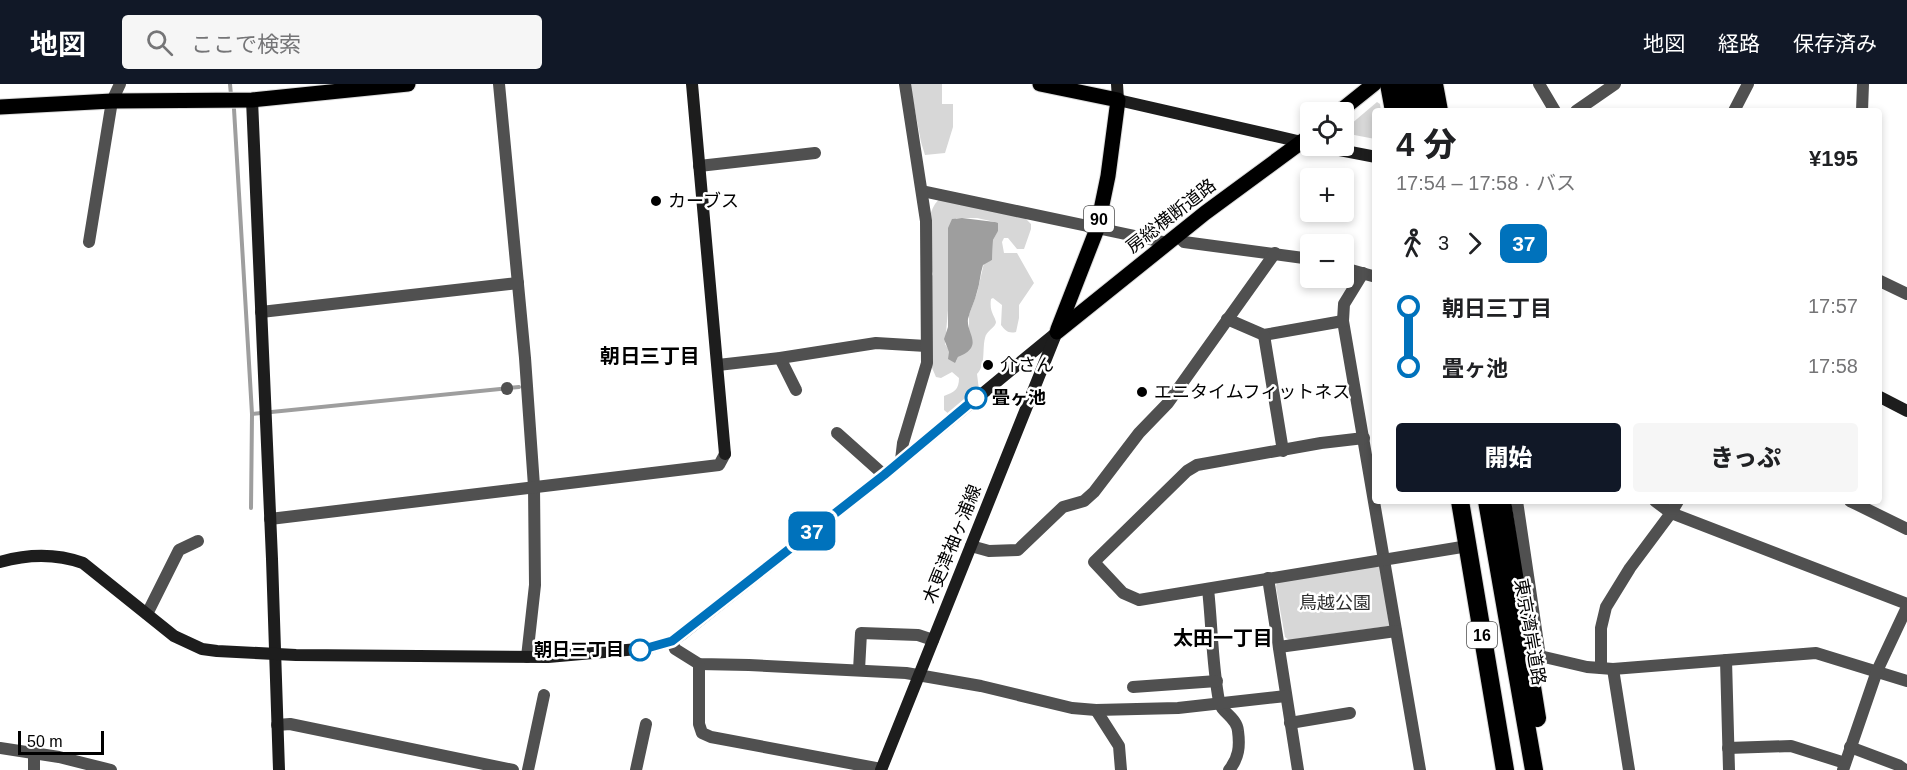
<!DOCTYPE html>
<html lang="ja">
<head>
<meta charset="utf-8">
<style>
	body { margin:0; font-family:Arial,"Noto Sans JP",sans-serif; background:#f6f6f6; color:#202124; height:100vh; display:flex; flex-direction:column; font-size:22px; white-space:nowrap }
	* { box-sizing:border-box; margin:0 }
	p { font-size:20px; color:#757577 }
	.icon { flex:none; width:33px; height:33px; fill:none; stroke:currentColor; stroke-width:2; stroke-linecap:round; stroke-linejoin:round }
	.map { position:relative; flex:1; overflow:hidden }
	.panel { position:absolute; left:1372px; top:24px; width:510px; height:396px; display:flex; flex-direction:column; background:#fff; border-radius:6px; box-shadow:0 3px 9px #0003 }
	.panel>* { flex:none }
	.badge { padding:0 12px; border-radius:9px; font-size:21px; line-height:39px }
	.tools { position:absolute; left:1300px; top:18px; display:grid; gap:12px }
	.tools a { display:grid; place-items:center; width:54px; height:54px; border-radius:6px; background:#fff; box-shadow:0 3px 9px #0003; font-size:30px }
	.scale { position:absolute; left:18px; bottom:15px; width:86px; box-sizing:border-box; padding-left:6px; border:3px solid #000; border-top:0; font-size:16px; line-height:21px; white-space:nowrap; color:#000; -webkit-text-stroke:4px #fff; paint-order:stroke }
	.map>.badge { position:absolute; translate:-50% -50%; box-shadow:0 0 0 3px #fff }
	.legs { display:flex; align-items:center; gap:9px; height:66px; padding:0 24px; font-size:20px }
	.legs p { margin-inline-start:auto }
	.head { display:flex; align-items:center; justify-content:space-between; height:102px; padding:0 24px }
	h1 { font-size:33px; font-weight:800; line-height:45px }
	.action { display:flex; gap:12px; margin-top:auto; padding:12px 24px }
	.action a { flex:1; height:69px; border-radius:6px; background:#111827; color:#fff; font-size:24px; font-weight:800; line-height:69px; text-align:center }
	.action a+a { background:#f6f6f6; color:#202124 }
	ul { padding:0 24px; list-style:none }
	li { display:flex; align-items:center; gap:21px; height:60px; font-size:22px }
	li i { display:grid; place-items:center; width:9px; height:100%; margin:0 8px; background:currentColor }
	li i::after { content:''; width:15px; height:15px; margin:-8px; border:4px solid; border-radius:50%; background:#fff }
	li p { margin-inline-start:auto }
	li:first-child i { background:linear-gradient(#0000 50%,currentColor 0) }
	li:last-child i { background:linear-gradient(currentColor 50%,#0000 0) }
	header { display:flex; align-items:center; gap:36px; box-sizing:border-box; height:84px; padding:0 30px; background:#111827; color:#fff }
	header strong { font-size:28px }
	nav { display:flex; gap:33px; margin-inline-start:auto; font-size:21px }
	.search { width:420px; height:54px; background:#f6f6f6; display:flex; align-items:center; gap:15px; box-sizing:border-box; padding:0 21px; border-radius:6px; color:#757577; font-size:22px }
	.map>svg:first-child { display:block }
	.green { fill:#d7d7d7; fill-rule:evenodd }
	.water { fill:#9e9e9e }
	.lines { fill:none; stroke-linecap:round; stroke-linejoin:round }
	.stream { stroke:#9e9e9e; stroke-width:4 }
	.primary-casing { stroke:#dbdbdb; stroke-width:17 }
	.highway-casing { stroke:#dbdbdb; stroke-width:20 }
	.street { stroke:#505050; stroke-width:12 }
	.secondary { stroke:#1d1d1d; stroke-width:12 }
	.primary { stroke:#000; stroke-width:15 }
	.highway { stroke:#000; stroke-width:18 }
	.line-1-casing { stroke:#fff; stroke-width:14 }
	.line-1 { stroke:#0072bc; stroke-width:9 }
	.poi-dot { fill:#000; stroke:#fff; stroke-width:2 }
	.stop-1-dot { fill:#fff; stroke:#0072bc; stroke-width:3 }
	.labels { text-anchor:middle; stroke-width:5; stroke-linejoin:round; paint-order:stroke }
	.shield { fill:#fff; stroke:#4c4c4c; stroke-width:1.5 }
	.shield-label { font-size:16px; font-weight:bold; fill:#000 }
	.poi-label { font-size:18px; fill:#000; stroke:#fff; text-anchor:start }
	.street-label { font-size:18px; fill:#000; stroke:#fff }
	.stop-label { font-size:18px; font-weight:bold; fill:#000; stroke:#fff; text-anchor:start }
	.park-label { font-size:18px; fill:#2e2e2e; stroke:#fff }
	.neighbourhood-label { font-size:20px; font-weight:bold; fill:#000; stroke:#fff }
</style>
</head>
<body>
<header>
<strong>地図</strong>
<div class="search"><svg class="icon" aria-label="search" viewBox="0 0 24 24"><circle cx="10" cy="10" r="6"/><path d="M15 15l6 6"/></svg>ここで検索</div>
<nav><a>地図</a><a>経路</a><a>保存済み</a></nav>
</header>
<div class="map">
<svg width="1907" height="686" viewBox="0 0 1907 686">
	<rect width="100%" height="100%" fill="#fff"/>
	<!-- green -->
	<g class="green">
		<path d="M910,0H942V20H953V43L945,69L925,71L921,58Z"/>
		<path d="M1377,18L1380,20L1381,27H1376L1375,55L1344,49V46Z"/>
		<path d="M942,113L1022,131L1031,140V145L1024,165H1017L1008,154H1004L1002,158L1004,169H1017L1034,199L1019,221V234L1016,248C1008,250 1005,246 1001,241L1002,221L993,214L991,215C989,228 995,232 996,238C996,243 986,247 985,254C982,266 986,281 977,290L979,306L950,331L944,326V312C954,308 959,306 959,294L952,288L941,294L936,293L929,277L931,194L933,190L930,182C930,160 922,127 942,113ZM956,134H977L995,138L998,146L993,156L992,176L984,179L977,209L969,231V245L962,271L958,273L956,277L945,260L948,226V157Z"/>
		<path d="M1382,481L1389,542L1289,556L1285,553L1276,503L1277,497Z"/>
	</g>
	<!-- water -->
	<path class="water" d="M962,134L995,138L998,139V147L993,156L992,176L983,181C980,190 980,199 977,208C975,217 970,226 968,235C966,250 985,262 958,273L955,279L948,275L949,268L944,255L948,243V144L952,135Z"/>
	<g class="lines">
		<!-- stream -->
		<g class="stream">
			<path d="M230,0L231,11"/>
			<path d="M234,25L252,330L251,424"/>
			<path d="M252,330L519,303"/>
		</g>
		<!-- primary casing -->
		<g class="primary-casing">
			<g id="primary">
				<path d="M1040,0L1118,16L1108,92L1097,145L1058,245"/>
				<path d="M0,23L112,17L252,16L408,0"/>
				<path d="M1339,28L1374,0"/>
				<path d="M1057,248L1205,129L1311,51"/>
			</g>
		</g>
		<!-- highway casing -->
		<g class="highway-casing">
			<g id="highway">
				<path d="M1389,0L1394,27"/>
				<path d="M1404,0L1409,27"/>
				<path d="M1420,0L1424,27"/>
				<path d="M1434,0L1439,27"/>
				<path d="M1460,417L1505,686"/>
				<path d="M1487,417L1534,686"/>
				<path d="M1502,417L1537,634"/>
			</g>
		</g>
		<!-- street -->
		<g class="street">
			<path d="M499,0L525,274L534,402L535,501L527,573"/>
			<path d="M1539,0L1555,27"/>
			<path d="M1576,27L1615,0"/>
			<path d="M1734,27L1748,0"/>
			<path d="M1862,27L1863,0"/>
			<path d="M699,82L815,69"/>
			<path d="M922,107L1168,159"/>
			<path d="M1177,151L1184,158L1311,175"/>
			<path d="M89,158L112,17L120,0"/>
			<path d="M1344,184L1376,193"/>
			<path d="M1363,189L1344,220L1343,237L1420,686"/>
			<path d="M1880,197L1907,210"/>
			<path d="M261,228L518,199"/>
			<path d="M1227,235L1264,251L1343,237"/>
			<path d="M1264,251L1283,367"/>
			<path d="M780,274L796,306"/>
			<path d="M718,281L780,274L876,259L926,262"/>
			<path d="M507,304V305"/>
			<path d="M837,349L884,391"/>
			<path d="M1364,354L1321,359L1197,381L1187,387L1094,478L1123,509L1139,516L1468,462"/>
			<path d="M901,376L903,359L927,279L926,137L905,0"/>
			<path d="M1517,417L1540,573"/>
			<path d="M1655,417L1671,429L1907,520"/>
			<path d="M1850,417L1907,445"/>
			<path d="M270,435L719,381L725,370"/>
			<path d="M971,462L989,467L1018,466L1063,423L1084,417L1094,408L1139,349L1168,319L1275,169"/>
			<path d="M1268,494L1298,686"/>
			<path d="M1208,505C1212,541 1212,580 1219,617C1221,629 1237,633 1238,647C1240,662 1239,674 1229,686"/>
			<path d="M147,530L179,466L198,457"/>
			<path d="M672,557L675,565L699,580L749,581L906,589L981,602L1072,624L1096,626L1178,624L1286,612"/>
			<path d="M1279,563L1396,547"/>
			<path d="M1527,569L1587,583L1613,585L1816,569L1907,597"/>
			<path d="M1726,576L1729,686"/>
			<path d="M699,580V640L702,649L711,653L881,685"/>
			<path d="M1601,584V544L1606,523L1630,484L1671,429L1678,417"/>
			<path d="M1613,585L1629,686"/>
			<path d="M859,586L861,549L918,551L933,556"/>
			<path d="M1133,603L1217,597"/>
			<path d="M1096,626L1119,662L1121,686"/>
			<path d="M1290,639L1350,629"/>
			<path d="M277,641L290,640L513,686"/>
			<path d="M1850,663L1898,681L1905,686"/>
			<path d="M0,664L59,673L111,686"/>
			<path d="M1728,664L1791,662L1845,679"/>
			<path d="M34,686V669"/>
			<path d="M528,686L544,611"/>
			<path d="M636,686L646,640"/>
			<path d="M1843,686L1877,587L1907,523"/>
		</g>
		<!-- secondary -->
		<g class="secondary">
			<path d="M692,0L725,370"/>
			<path d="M1117,0L1118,16L1306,59"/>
			<path d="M252,16L272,475L279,686"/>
			<path d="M1319,62L1376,73"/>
			<path d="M1880,313L1907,327"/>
			<path d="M0,478C28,470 55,469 83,479L174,552L202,565L217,567L296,571L548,573L649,564L672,557L681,551L884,391L1057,248"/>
			<path d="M881,686L1056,250"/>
		</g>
		<!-- primary -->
		<use href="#primary" class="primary"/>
		<!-- highway -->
		<use href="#highway" class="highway"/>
	</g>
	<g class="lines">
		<!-- line-1 casing -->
		<g class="line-1-casing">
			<path id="line-1" d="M640,566L672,557L681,550L884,391L976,314"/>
		</g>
		<!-- line-1 -->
		<use href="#line-1" class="line-1"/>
	</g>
	<!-- markers -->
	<g class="poi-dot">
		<circle cx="656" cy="117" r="6"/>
		<circle cx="988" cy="281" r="6"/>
		<circle cx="1142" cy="308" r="6"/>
	</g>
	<g class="stop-1-dot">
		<circle cx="976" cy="314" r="10"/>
		<circle cx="640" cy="566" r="10"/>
	</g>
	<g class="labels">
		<!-- shield labels -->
		<g class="shield">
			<rect x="1084" y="122" width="30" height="26" rx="4.5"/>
			<rect x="1467" y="538" width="30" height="26" rx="4.5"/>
		</g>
		<g class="shield-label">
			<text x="1099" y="141">90</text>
			<text x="1482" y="557">16</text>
		</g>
		<!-- poi labels -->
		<g class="poi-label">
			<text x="668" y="123">カーブス</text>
			<text x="1000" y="287">介さん</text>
			<text x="1154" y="314">エニタイムフィットネス</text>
		</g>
		<!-- street labels -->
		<g class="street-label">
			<text transform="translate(1171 132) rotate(-38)" y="6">房総横断道路</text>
			<text transform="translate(952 460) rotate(-68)" y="6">木更津袖ヶ浦線</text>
			<text transform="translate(1530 548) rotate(80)" y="6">東京湾岸道路</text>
		</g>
		<!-- stop labels -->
		<g class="stop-label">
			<text x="992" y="320">畳ヶ池</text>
			<text x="624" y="572" text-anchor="end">朝日三丁目</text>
		</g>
		<!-- park labels -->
		<g class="park-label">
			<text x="1335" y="525">鳥越公園</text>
		</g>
		<!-- neighbourhood labels -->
		<g class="neighbourhood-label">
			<text x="650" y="279">朝日三丁目</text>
			<text x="1223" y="561">太田一丁目</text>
		</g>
	</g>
</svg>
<div class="tools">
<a><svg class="icon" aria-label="locate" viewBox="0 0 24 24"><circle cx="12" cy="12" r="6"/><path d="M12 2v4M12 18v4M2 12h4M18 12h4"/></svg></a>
<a>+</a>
<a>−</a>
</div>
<div class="scale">50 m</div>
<b class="badge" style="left:812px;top:447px;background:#0072bc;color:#fff">37</b>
<section class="panel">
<div class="head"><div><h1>4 分</h1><p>17:54 – 17:58 · バス</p></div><b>¥195</b></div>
<div class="legs"><svg class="icon" aria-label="walk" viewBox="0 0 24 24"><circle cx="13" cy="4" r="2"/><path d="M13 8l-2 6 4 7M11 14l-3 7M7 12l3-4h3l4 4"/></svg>3<svg class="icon" aria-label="forward" viewBox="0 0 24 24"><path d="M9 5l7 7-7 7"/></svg><b class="badge" style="background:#0072bc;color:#fff">37</b></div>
<ul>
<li><i style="color:#0072bc"></i><b>朝日三丁目</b><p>17:57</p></li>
<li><i style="color:#0072bc"></i><b>畳ヶ池</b><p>17:58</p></li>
</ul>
<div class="action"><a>開始</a><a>きっぷ</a></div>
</section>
</div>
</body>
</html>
